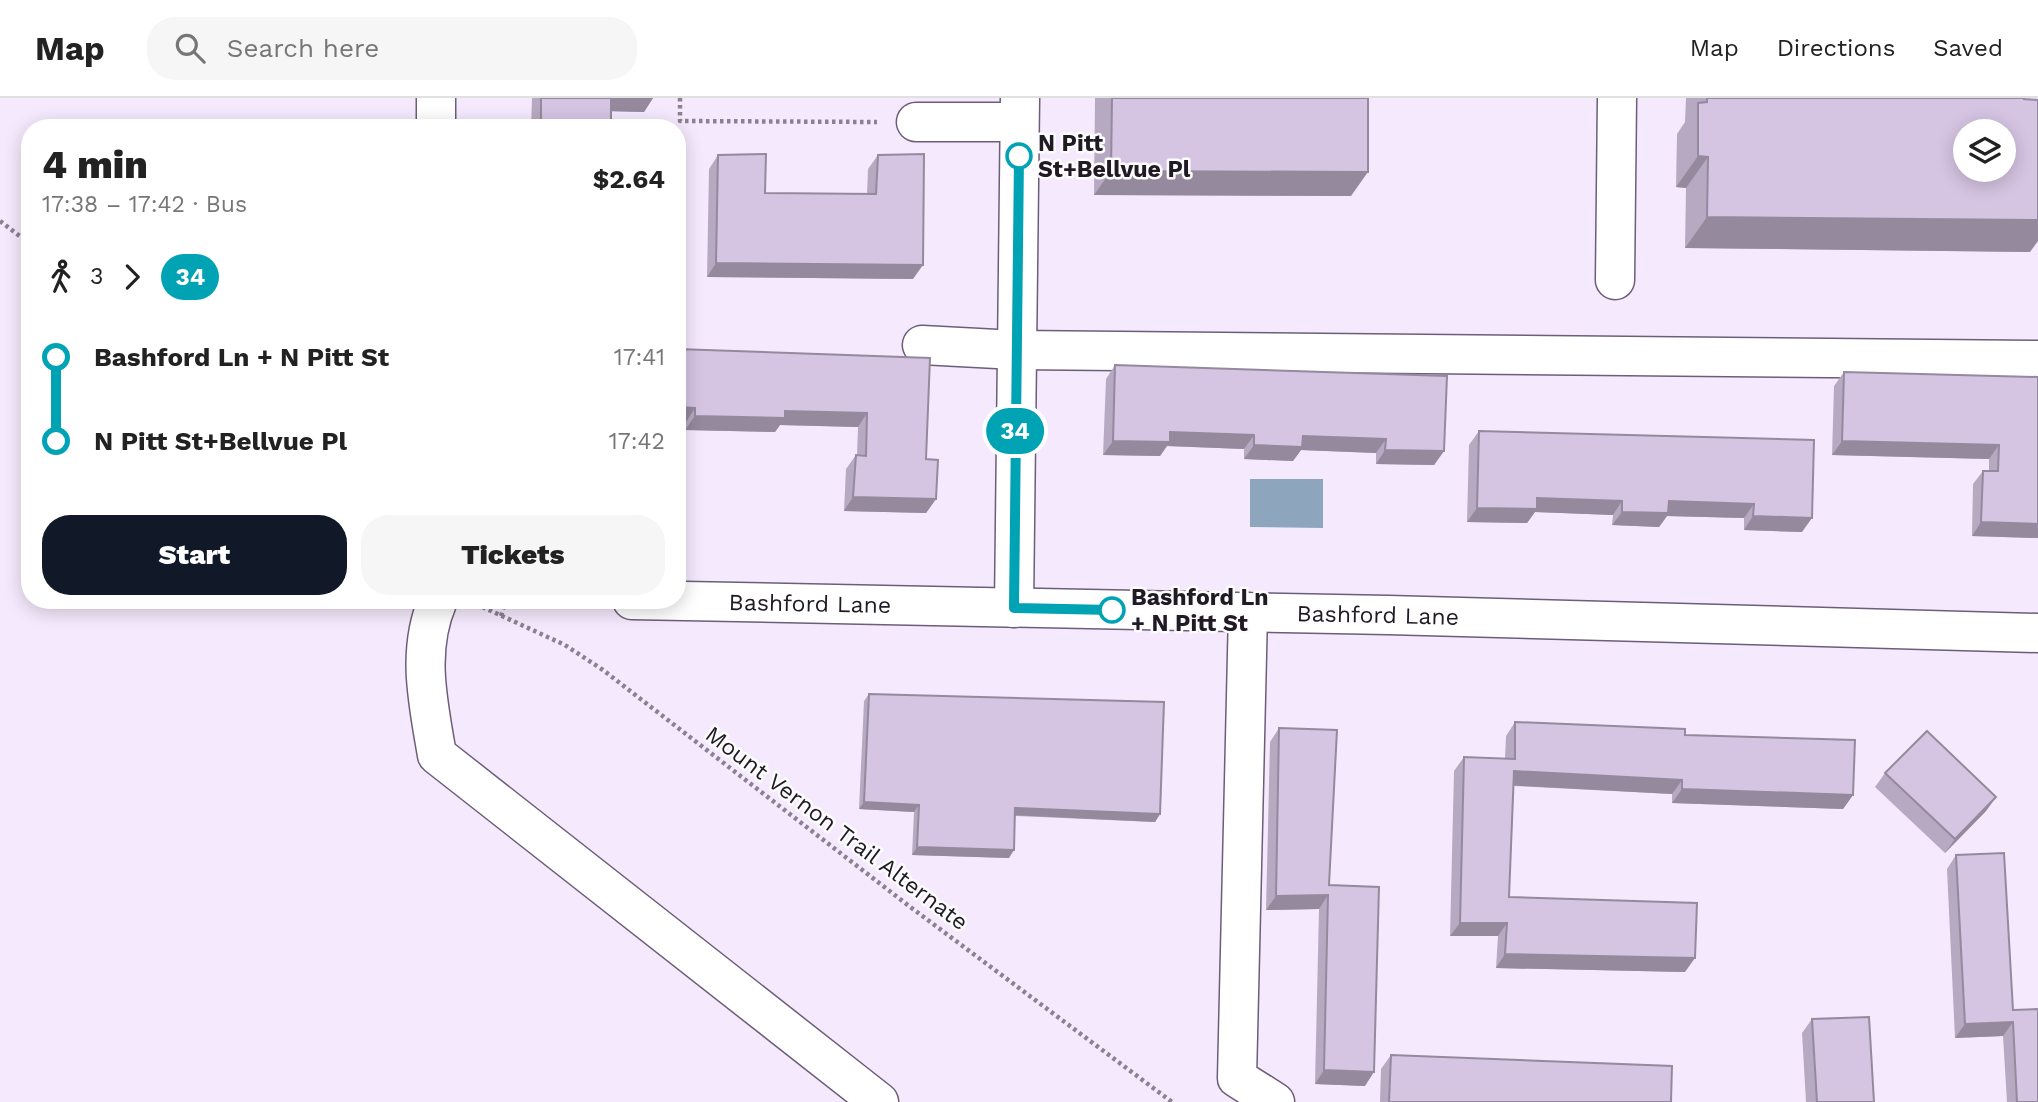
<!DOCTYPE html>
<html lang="en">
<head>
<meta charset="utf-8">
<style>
	body { margin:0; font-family:"Work Sans",sans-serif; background:#f6f6f6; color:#222; height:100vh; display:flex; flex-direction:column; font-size:26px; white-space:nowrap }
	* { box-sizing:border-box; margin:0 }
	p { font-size:23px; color:#767676 }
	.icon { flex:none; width:38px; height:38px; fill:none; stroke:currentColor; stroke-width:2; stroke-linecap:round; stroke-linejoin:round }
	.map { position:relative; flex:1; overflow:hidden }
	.side { position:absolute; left:21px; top:21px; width:665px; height:490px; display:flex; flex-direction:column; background:#fff; border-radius:28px; box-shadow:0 4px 18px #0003 }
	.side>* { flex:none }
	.badge { padding:0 14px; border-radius:23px; font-size:24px; line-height:46px }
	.fabs { position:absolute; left:1953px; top:21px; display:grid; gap:14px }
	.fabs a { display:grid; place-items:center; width:63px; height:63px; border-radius:50%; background:#fff; box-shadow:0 4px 18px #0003; font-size:35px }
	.map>.badge { position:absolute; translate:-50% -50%; box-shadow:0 0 0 4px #fff }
	.legs { display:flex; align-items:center; gap:10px; height:77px; padding:0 21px; font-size:23px }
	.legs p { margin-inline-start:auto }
	.overview { display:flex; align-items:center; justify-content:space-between; height:119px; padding:0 21px }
	h1 { font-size:38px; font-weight:800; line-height:52px }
	.action { display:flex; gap:14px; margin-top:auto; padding:14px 21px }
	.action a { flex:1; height:80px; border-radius:28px; background:#111827; color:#fff; font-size:28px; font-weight:800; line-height:80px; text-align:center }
	.action a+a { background:#f6f6f6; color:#222 }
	ul { padding:0 21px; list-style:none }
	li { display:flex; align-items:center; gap:24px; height:84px; font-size:26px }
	li i { display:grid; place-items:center; width:10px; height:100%; margin:0 9px; background:currentColor }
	li i::after { content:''; width:18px; height:18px; margin:-9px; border:5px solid; border-radius:50%; background:#fff }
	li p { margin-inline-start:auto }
	li:first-child i { background:linear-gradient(#0000 50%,currentColor 0) }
	li:last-child i { background:linear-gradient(currentColor 50%,#0000 0) }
	header { display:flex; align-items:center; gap:42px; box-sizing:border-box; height:98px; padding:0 35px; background:#fff; border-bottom:2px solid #e0e0e0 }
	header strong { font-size:33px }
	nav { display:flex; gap:38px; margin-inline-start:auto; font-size:24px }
	.search { width:490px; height:63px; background:#f6f6f6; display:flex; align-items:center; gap:18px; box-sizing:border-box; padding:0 24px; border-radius:28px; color:#767676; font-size:26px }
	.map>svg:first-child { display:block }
	.water { fill:#8ea5be }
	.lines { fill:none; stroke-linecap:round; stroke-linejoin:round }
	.minor-casing { stroke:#6d5d78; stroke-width:41 }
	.path { stroke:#8a8291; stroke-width:4.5; stroke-dasharray:3.5 3.5; stroke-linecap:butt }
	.minor { stroke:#fff; stroke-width:38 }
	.wall { fill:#b7a9c2 }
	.shaded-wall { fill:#95899e }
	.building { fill:#d5c4e2; stroke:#95899e; stroke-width:2; fill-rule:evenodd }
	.line-1-casing { stroke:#fff; stroke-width:16 }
	.line-1 { stroke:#00a3b4; stroke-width:10 }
	.stop-1-dot { fill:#fff; stroke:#00a3b4; stroke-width:3.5 }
	.labels { text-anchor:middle; stroke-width:5; stroke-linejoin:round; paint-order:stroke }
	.stop-label { font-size:23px; font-weight:bold; fill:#201a25; stroke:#fcfcfc; text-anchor:start }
	.street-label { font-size:23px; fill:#201a25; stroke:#fcfcfc }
</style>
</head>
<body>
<header>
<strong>Map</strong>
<div class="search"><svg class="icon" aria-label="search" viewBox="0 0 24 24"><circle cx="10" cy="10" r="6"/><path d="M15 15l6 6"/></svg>Search here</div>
<nav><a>Map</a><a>Directions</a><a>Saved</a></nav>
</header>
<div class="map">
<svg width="2038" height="1004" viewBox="0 0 2038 1004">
	<rect width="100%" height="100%" fill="#f5eafd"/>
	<!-- water -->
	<path class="water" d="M1250,381H1323V430L1250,429Z"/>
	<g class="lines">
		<!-- minor casing -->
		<g class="minor-casing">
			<g id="minor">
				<path d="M916,24H1019"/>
				<path d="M436,30V0"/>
				<path d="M1615,182L1617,0"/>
				<path d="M922,247L1016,252L2038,262"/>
				<path d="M438,502C416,553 428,604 437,657L879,1004"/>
				<path id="s1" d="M632,502L1388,517L2038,535"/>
				<path d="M1014,510L1020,0"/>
				<path d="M1248,514L1237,980L1275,1004"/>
			</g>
		</g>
		<!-- path -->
		<g class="path">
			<path d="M680,0V23L877,24"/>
			<path d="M0,123L30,146"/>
			<path d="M476,506L565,547L603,572L909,808L1172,1004"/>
			<path d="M501,518L506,502"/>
		</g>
		<!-- minor -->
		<use href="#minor" class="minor"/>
	</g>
	<!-- wall -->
	<g class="wall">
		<path d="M532,0H653L644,14L611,13V30H531Z"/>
		<path d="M1095,0H1368L1351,98L1094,97Z"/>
		<path d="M1686,0H2024L2030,154L1685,150L1686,90L1676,89L1677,36L1685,24Z"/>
		<path d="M718,57L765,95L867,96L868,71L878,57L913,181L707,179L709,71Z"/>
		<path d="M677,251L930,260L926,361L936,401L926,415L844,413L846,371L856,357H857L858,329L780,327L775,334L685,332L686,324H677Z"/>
		<path d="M1115,267L1444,353L1434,367L1376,366V355L1301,352L1293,363L1244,361V351L1167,348L1160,358L1103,357L1106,281Z"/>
		<path d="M1844,274L2038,279V440L1972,438L1973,386L1983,373H1989V361L1832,357L1834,288Z"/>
		<path d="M1479,333L1814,342L1802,434L1744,432V420L1667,418L1659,429L1612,427L1613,417L1535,414L1527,425L1467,424L1469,347Z"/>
		<path d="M869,596L1160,716L1155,724L1015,718L1009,760L912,757L914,714L859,711L864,603Z"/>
		<path d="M1515,624L1685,637L1853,697L1843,711L1672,705V696L1514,688L1509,799L1685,874L1496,870L1498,838H1450L1454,673L1464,659L1505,661L1506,638Z"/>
		<path d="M1279,630L1329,787L1365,988L1315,986L1319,811L1266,812L1270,644Z"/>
		<path d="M1885,675L1996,699L1986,713L1945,755L1875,689Z"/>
		<path d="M1956,757L2013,912L2038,1004H2007L2003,938L1955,940L1947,771Z"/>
		<path d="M1812,921L1874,1004H1806L1802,935Z"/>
		<path d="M1391,957L1671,1004H1380L1381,971Z"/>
	</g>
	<!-- shaded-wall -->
	<g class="shaded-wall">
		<path d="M610,0H653L644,14L601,13Z"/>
		<path d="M1698,58L1708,59L1686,90L1676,89Z"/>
		<path d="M1111,73L1368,74L1351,98L1094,97Z"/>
		<path d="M1707,119L2038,122V143L2030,154L1685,150Z"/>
		<path d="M716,165L923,167L913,181L707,179Z"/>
		<path d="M677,309L695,310L686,324H677Z"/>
		<path d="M785,313L867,315L858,329L780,327L775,334L685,332L695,318Z"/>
		<path d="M1170,334L1254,337L1244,351L1167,348L1160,358L1103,357L1113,343Z"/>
		<path d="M1303,338L1386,341L1376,355L1301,352L1293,363L1244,361L1254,347Z"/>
		<path d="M1842,343L1999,347L1989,361L1832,357Z"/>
		<path d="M1385,352L1444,353L1434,367L1376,366Z"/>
		<path d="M853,399L936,401L926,415L844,413Z"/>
		<path d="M1537,400L1622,403L1613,417L1535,414L1527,425L1467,424L1477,410Z"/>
		<path d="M1669,403L1754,406L1744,420L1667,418L1659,429L1612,427L1622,414Z"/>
		<path d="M1753,418L1812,420L1802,434L1744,432Z"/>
		<path d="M1981,424L2038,426V440L1972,438Z"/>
		<path d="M1514,673L1682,682L1672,696L1504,687Z"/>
		<path d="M1682,691L1853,697L1843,711L1672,705Z"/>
		<path d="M1996,699L1986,713L1945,755L1955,741Z"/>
		<path d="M864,704L919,707L914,714L859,711Z"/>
		<path d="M1015,710L1160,716L1155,724L1010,717Z"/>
		<path d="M917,749L1014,752L1009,760L912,757Z"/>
		<path d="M1328,797L1319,811L1266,812L1276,798Z"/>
		<path d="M1460,825H1507L1498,838H1450Z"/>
		<path d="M1505,856L1695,860L1685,874L1496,870Z"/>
		<path d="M2013,924L2003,938L1955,940L1965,926Z"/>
		<path d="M1324,972L1374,974L1365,988L1315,986Z"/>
	</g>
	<!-- building -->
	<g class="building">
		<rect x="541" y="0" width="70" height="30"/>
		<path d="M1112,0H1368V74L1111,73Z"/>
		<path d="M1707,0H2024V1L2038,2V122L1707,119L1708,59L1698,58V5L1707,4ZM1965,33H2004V72H1965Z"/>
		<path d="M766,56L765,95L876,96L878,57L924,56L923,167L716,165L718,57Z"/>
		<path d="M677,251L930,260L926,361L938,362L936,401L853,399L856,357L866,358L867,315L785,313V320L695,318V310L677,309Z"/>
		<path d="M1115,267L1447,278L1444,353L1385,352L1386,341L1303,338L1302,349L1254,347V337L1170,334V344L1113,343Z"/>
		<path d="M1844,274L2038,279V426L1981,424L1983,373H1998L1999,347L1842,343Z"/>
		<path d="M1479,333L1814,342L1812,420L1753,418L1754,406L1669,403L1668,415L1622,414V403L1537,400V411L1477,410Z"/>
		<path d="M869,596L1164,604L1160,716L1015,710L1014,752L917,749L919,707L864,704Z"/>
		<path d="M1515,624L1685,631V637L1855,642L1853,697L1682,691V682L1514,673L1509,799L1697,805L1695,860L1505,856L1507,825H1460L1464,659L1515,661Z"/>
		<path d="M1279,630L1337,632L1329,787L1379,789L1374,974L1324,972L1328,797L1276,798Z"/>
		<path d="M1927,633L1996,699L1955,741L1885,675Z"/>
		<path d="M2004,755L2013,912L2038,911V1004H2017L2013,924L1965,926L1956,757Z"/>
		<path d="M1869,919L1874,1004H1817L1812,921Z"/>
		<path d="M1391,957L1672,968L1671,1004H1389Z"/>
	</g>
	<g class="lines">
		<!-- line-1 casing -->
		<g class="line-1-casing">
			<path id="line-1" d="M1019,58L1014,510L1112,512"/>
		</g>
		<!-- line-1 -->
		<use href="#line-1" class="line-1"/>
	</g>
	<!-- markers -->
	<g class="stop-1-dot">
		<circle cx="1019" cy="58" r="12"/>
		<circle cx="1112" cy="512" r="12"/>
	</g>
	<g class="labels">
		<!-- stop labels -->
		<g class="stop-label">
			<text x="1038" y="53">N Pitt<tspan x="1038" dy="26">St+Bellvue Pl</tspan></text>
			<text x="1131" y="507">Bashford Ln<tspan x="1131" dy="26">+ N Pitt St</tspan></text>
		</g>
		<!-- street labels -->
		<g class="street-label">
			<text dy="8" stroke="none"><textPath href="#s1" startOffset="178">Bashford Lane</textPath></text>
			<text dy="8" stroke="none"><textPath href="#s1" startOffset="746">Bashford Lane</textPath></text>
			<text transform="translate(837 730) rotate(37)" y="8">Mount Vernon Trail Alternate</text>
		</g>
	</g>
</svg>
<div class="fabs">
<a><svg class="icon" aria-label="layers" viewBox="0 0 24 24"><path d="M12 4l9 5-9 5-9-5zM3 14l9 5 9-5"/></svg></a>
</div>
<b class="badge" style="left:1015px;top:333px;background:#00a3b4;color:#fff">34</b>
<section class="side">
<div class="overview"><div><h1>4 min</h1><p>17:38 – 17:42 · Bus</p></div><b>$2.64</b></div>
<div class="legs"><svg class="icon" aria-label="walk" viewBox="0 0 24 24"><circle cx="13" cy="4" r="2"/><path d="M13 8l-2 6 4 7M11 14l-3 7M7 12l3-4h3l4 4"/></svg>3<svg class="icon" aria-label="forward" viewBox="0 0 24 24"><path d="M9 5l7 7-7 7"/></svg><b class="badge" style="background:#00a3b4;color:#fff">34</b></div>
<ul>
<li><i style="color:#00a3b4"></i><b>Bashford Ln + N Pitt St</b><p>17:41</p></li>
<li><i style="color:#00a3b4"></i><b>N Pitt St+Bellvue Pl</b><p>17:42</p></li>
</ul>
<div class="action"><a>Start</a><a>Tickets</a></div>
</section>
</div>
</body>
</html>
